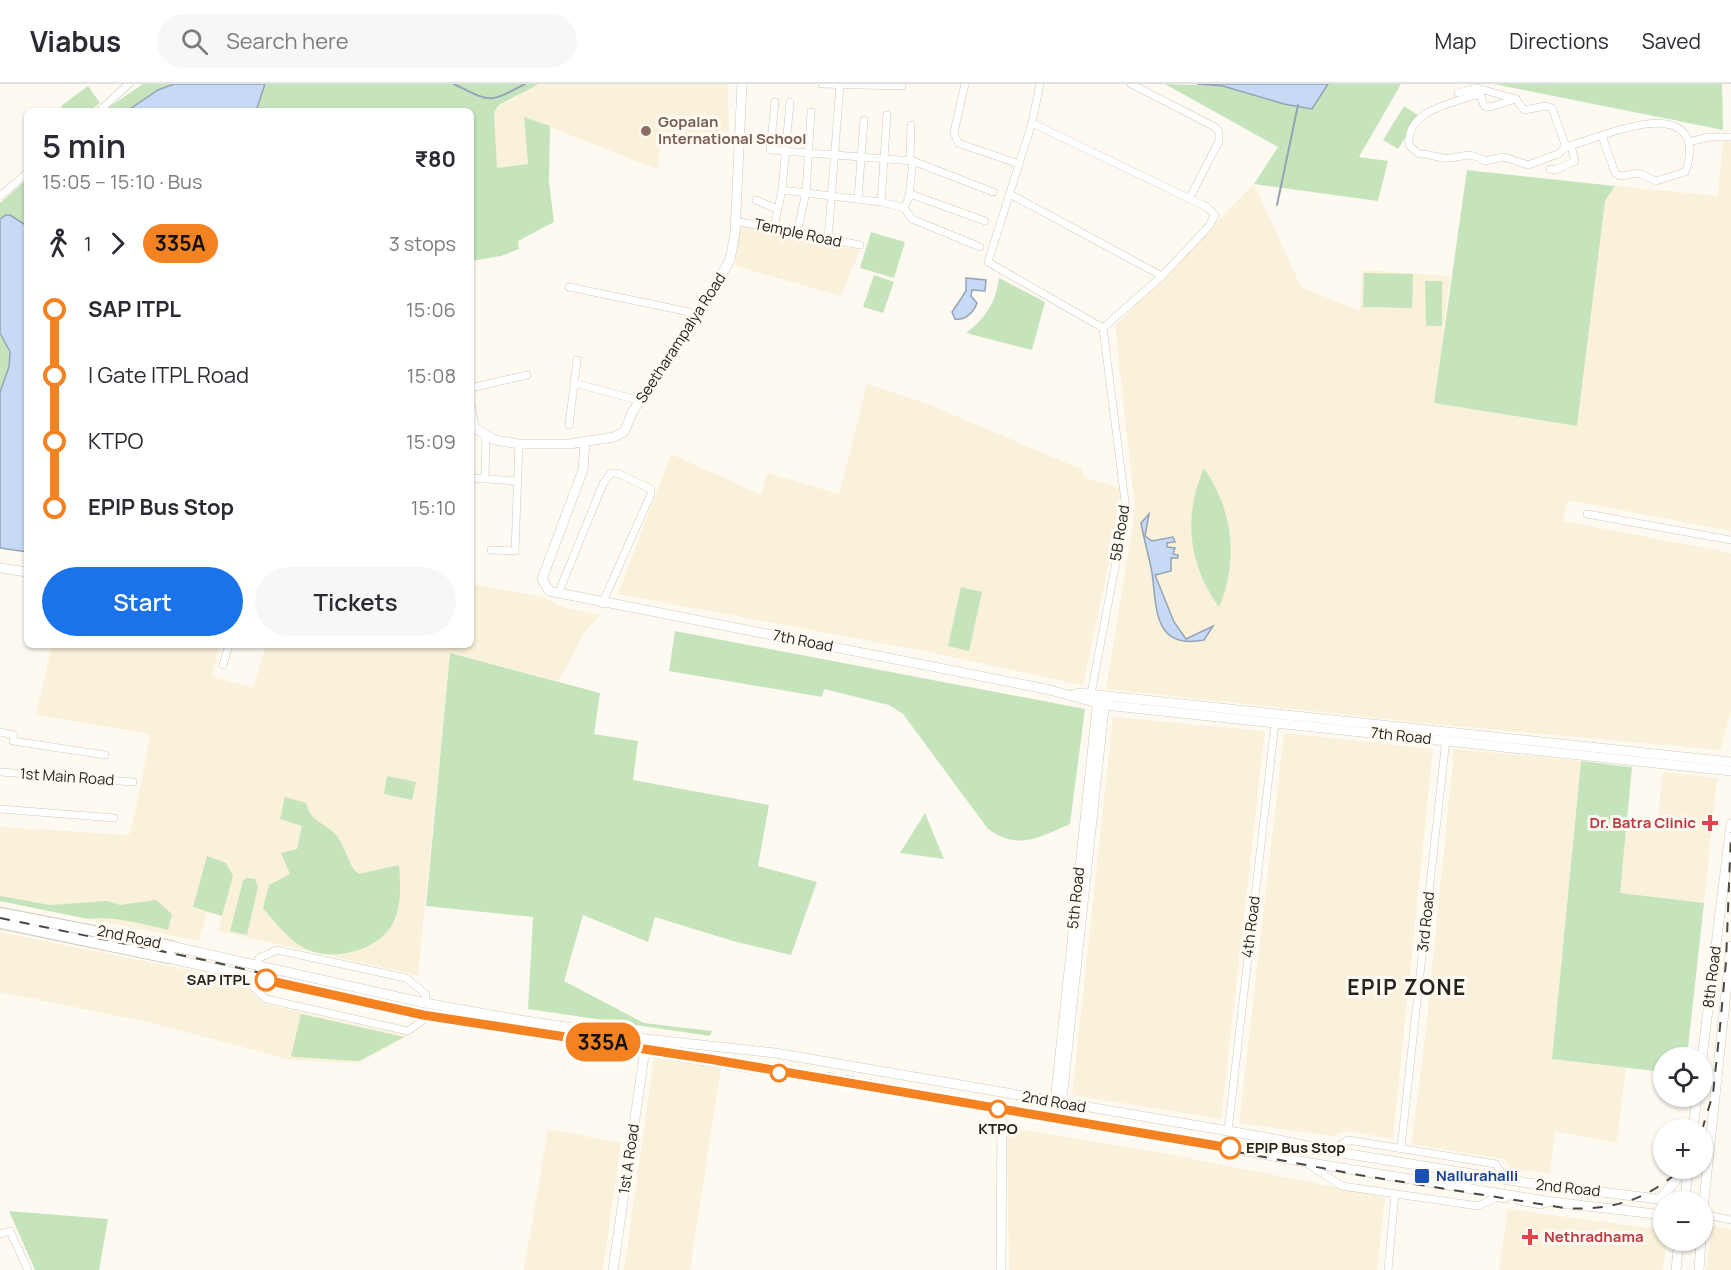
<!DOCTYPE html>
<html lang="en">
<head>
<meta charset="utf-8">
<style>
	body { margin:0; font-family:Manrope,sans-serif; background:#f7f7f7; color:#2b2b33; height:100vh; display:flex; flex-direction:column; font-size:22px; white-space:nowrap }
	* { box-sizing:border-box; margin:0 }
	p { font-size:20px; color:#7c7c81 }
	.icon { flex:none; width:33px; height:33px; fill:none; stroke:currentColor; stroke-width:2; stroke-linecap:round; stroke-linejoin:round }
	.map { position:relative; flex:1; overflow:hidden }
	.details { position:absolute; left:24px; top:24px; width:450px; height:540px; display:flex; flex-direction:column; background:#fff; border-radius:9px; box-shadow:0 2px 4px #0004 }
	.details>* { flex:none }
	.badge { padding:0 12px; border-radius:20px; font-size:21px; line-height:39px }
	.tools { position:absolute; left:1653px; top:963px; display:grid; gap:12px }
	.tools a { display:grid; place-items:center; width:60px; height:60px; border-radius:50%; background:#fff; box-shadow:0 2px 4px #0004; font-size:30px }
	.map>.badge { position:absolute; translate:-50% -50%; box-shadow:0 0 0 3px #fff }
	.legs { display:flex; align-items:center; gap:9px; height:66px; padding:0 18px; font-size:20px }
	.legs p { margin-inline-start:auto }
	.summary { display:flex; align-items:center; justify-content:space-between; height:102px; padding:0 18px }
	h1 { font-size:33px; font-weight:600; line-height:45px }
	.action { display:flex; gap:12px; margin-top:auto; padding:12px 18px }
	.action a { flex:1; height:69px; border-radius:36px; background:#1a73e8; color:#fff; font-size:24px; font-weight:600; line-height:69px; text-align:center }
	.action a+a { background:#f7f7f7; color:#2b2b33 }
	ul { padding:0 18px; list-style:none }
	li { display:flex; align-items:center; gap:21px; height:66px; font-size:22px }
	li i { display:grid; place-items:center; width:9px; height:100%; margin:0 8px; background:currentColor }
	li i::after { content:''; width:15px; height:15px; margin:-8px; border:4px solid; border-radius:50%; background:#fff }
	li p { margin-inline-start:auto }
	li:first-child i { background:linear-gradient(#0000 50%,currentColor 0) }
	li:last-child i { background:linear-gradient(currentColor 50%,#0000 0) }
	header { display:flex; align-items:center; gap:36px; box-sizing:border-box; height:84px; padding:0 30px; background:#fff; border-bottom:2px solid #e1e1e2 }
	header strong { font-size:28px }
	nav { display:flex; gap:33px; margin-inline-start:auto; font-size:21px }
	.search { width:420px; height:54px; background:#f7f7f7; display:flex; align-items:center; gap:15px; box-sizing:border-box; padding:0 21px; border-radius:33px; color:#7c7c81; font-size:22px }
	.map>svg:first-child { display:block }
	.built { fill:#f9f1d9 }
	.green { fill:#c6e4bc }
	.water { fill:#c6daf6; stroke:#96a3b6; stroke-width:1.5 }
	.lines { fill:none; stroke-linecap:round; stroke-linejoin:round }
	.stream { stroke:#96a3b6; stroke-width:2 }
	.street-casing { stroke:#cec9b9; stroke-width:8 }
	.secondary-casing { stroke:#cec9b9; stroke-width:10 }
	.primary-casing { stroke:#cec9b9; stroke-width:12 }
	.street { stroke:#fff; stroke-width:7 }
	.secondary { stroke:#fff; stroke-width:9 }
	.primary { stroke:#fff; stroke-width:10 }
	.rail { stroke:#4b4842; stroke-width:2; stroke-dasharray:10 10; stroke-linecap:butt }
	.line-1-casing { stroke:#fff; stroke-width:14 }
	.line-1 { stroke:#f58220; stroke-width:9 }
	.education-dot { fill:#8d6e63; stroke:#fefaf1; stroke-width:2 }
	.health-dot { fill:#e0444e; stroke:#fefaf1; stroke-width:2 }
	.stop-1-dot { fill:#fff; stroke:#f58220; stroke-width:3 }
	.transit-dot { fill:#1a4fb4; stroke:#fefaf1; stroke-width:2 }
	.labels { text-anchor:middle; stroke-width:6; stroke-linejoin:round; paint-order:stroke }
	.education-label { font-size:15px; font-weight:bold; fill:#785e54; stroke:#fefaf1; text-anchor:start }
	.street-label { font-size:15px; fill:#27241f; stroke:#fefaf1 }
	.health-label { font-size:15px; font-weight:bold; fill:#be3a42; stroke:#fefaf1; text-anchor:end }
	.stop-label { font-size:15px; font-weight:bold; fill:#27241f; stroke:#fefaf1; text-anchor:end }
	.transit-label { font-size:15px; font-weight:bold; fill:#164399; stroke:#fefaf1; text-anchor:start }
	.district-label { font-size:21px; font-weight:bold; letter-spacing:1.5px; fill:#27241f; stroke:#fefaf1 }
</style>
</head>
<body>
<header>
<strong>Viabus</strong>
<div class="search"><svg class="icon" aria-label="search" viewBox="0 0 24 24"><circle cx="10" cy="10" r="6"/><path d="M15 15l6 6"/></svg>Search here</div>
<nav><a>Map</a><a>Directions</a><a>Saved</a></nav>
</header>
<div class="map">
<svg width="1731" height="1186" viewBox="0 0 1731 1186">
	<rect width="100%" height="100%" fill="#fefaf1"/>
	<!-- built -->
	<g class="built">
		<path d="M539,0H728L729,56L662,52L657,85L524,33L528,80L497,84L494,28L499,22Z"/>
		<path d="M1723,55L1731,58V447L1568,416L1563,437L1731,469V628L1720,666L1423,639L1106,605L1135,425L1115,242L1254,100L1301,203L1360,227L1362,186L1450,192L1435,319L1577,342L1605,117L1615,102L1718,112Z"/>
		<path d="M739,140L860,166L841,212L736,182Z"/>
		<path d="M867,300L930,321L1081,385L1086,394L1121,404L1110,474L1083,601L929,568L618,510L671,370L761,411L767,389L839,410Z"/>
		<path d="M471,500L542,513L569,525L600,531L583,550L559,597L450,569L418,891L218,847L222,832L207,828L199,857L0,817V743L129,751L141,701L150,650L36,631L52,561L219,563L212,592L253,604L266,561H471Z"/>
		<path d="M1113,633L1265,647L1221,1035L1072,1011Z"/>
		<path d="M1284,649L1433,665L1393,1055L1347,1047L1332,1052L1239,1039Z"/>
		<path d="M1454,665L1581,677L1552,975L1626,984L1617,1059L1555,1047L1550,1090L1510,1084L1504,1075L1411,1060L1424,964Z"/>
		<path d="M1663,688L1717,694L1704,819L1619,810L1627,739L1657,742Z"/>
		<path d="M0,848L241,897L264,920L408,952L359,979L292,976L148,938L0,908Z"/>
		<path d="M654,973L721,984L690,1186H624Z"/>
		<path d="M1007,1043L1162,1069L1385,1113L1377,1186H1009Z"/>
		<path d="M548,1045L621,1059L603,1186H524Z"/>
		<path d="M1508,1125L1663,1146L1664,1156L1666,1157L1663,1186H1499Z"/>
		<path d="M1712,1142L1731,1145V1186H1706Z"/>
	</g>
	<!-- green -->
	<g class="green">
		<path d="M143,0H174L158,6L127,27H103Z"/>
		<path d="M265,0H539L499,21L494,28L497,84L528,80L524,33L550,42L549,98L554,138L518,157L519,165L501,172L471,177V27H256Z"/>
		<path d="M1165,0L1222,2L1284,20L1312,25L1328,0H1401L1359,73L1388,77L1378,117L1254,100L1278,63Z"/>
		<path d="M1494,0H1722L1723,46Z"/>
		<path d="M88,2L100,19L89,27H64L61,22Z"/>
		<path d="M1404,22L1419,32L1398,65L1383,56Z"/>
		<path d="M1467,86L1615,102L1605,117L1577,342L1434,319Z"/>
		<path d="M27,95V142L10,131L0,135V119Z"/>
		<path d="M871,148L905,158L894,194L860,184Z"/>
		<path d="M1364,189L1413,190L1412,224L1363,223Z"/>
		<path d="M874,191L894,198L883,229L863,223Z"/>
		<path d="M999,194L1045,218L1032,266L966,249C985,235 996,218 999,194Z"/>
		<path d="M1425,197H1442V242H1426Z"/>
		<path d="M0,249C15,275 10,281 0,308Z"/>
		<path d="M1204,384C1233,427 1239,475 1219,523C1188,481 1183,431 1204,384Z"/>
		<path d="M961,503L982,508L969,567L948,562Z"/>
		<path d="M675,547L1085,625L1070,740C1040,753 1019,767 988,745L903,630L889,621L824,605L822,613L669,587Z"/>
		<path d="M450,569L600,609L594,650L638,657L633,696L769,721L758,782L817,798L791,871L733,857L655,833L648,858L583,831L564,897L644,939L712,947L710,952L528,925L533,833L426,822Z"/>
		<path d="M1581,677L1632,683L1620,809L1704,819L1687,973L1664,974L1663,988L1552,975Z"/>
		<path d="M387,692L416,698L412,716L384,710Z"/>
		<path d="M285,713L306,719C310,738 326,739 337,752C344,762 348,776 354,786L359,790L399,781C401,802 402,826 390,844C373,868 332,877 306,865C288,856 276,839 263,824L269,801L290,790L281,769L297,765L302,742L280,735Z"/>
		<path d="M925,729L944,775L900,769Z"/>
		<path d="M207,772L226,779L233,792L222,832L193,823Z"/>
		<path d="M247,794L255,795L258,803L247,851L230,847L243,797Z"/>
		<path d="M0,812L50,821L107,817L120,821L156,816L172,830L168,846C143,840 113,832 88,835L0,817Z"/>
		<path d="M301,930L404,953L359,977L295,973L291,972Z"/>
		<path d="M9,1127L108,1135L99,1186H35Z"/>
	</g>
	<!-- water -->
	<g class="water">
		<path d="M174,0H265L256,27H127L158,6Z"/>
		<path d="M1197,0H1328L1312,25L1284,20L1223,2Z"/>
		<path d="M6,131H10L27,142V468L0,464V308L9,283L10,268L0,249V135Z"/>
		<path d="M966,194L986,196L985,207L972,206L971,212L977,219C974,228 965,237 955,235L952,228L966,207Z"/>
		<path d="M1149,430L1145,452L1152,457L1173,453L1175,458L1167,459V463L1175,464L1173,470L1178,471V474H1171V487L1155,491L1174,538L1186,555L1213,542L1204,556C1153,566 1157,524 1152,489C1149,472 1144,456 1141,439Z"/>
	</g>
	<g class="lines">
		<!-- stream -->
		<g class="stream">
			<path d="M454,0C491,18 487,20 525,0"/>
			<path d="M1277,121L1298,21"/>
		</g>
		<!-- street casing -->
		<g class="street-casing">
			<g id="street">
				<path d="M822,0L902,2"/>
				<path d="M965,0L954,48L958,59L1019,80"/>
				<path d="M1040,0L1032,39L988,178L1103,244"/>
				<path d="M1131,0L1215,43L1219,48V57L1189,115"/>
				<path d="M1458,9L1477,4L1516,15"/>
				<path d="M1475,11L1481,12L1484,22L1490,23L1516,15L1524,26L1546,22L1552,24L1566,63L1558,70L1528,81L1504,73L1485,77C1467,65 1460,76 1443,74C1434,73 1428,69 1419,70L1409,61C1406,27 1450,20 1475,11Z"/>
				<path d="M775,18L770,66L913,77L993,108"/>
				<path d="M99,27L129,0"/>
				<path d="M1032,39L1207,123L1215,131L1209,142L1162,192L1103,244"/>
				<path d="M1689,58L1709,53H1731"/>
				<path d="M1566,63C1593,56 1673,18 1688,56C1691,64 1689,80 1685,88L1656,97L1639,89L1620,92L1615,89L1602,52"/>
				<path d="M910,76L911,41"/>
				<path d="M1550,85L1556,86L1575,77L1571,62"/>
				<path d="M782,106L881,118L904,124L912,135L980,163"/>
				<path d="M1010,110L1162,192"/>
				<path d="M0,112L27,89"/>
				<path d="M909,113L913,111L985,137"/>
				<path d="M858,115L864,36"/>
				<path d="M756,116L777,125"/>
				<path d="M881,118L887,31"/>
				<path d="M904,124L909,113L913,77"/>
				<path d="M735,137L860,161"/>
				<path d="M774,143L782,106L790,18"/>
				<path d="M797,148L806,109L811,28"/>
				<path d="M828,156L840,0"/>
				<path d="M569,203L699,230"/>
				<path d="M574,299L641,317"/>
				<path d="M471,304L527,291"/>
				<path d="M471,321L475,342"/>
				<path d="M569,341L577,276"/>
				<path d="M471,394L517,397"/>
				<path d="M485,395L486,350"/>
				<path d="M1587,430L1731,456"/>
				<path d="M491,466L515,467L519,360"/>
				<path d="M558,510L603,400L611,389H617L651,405V410L602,520"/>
				<path d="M223,581L229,561"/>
				<path d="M1090,615L1126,425L1103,244"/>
				<path d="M0,648L14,651L13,657L105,671"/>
				<path d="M0,688L133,698"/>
				<path d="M0,725L114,734"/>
				<path d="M258,882L259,874L277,866L406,894L426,910L425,919"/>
				<path d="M254,892L252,902L266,915L408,947L422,937L423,931"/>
				<path d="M1228,1047L1275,639"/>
				<path d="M1401,1063L1446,655"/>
				<path d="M1330,1067L1348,1056L1496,1080L1505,1095"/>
				<path d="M1308,1080L1342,1102L1478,1122L1497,1113L1505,1115"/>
				<path d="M1519,1117L1541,1121L1549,1118"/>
				<path d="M1703,1130L1731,1136"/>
				<path d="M0,1150L10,1147L28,1186"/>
				<path d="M1388,1186L1395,1110"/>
			</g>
		</g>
		<!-- secondary casing -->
		<g class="secondary-casing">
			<g id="secondary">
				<path d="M471,342L495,356L519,360H569L614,353L624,348L633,327L704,222L730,176L735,149L742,0"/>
				<path d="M585,358L583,386L542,495L549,507L1046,605L1105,621L1731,687"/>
				<path d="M0,484L27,488"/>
				<path d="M1073,611L1079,609L1731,678"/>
				<path d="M171,862L425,919L520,936L646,955L775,969L1269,1054L1330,1067L1528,1099L1682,1118"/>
				<path d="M168,874L423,931L1166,1052L1305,1078L1552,1118L1664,1131"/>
				<path d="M1702,974L1731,740"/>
				<path d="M1061,1025L1105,615"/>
				<path d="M1058,1035L1055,1018L1098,614"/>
				<path d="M1693,1046L1697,1012"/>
				<path d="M1661,1114L1686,1084"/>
				<path d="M1685,1118L1688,1084"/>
				<path d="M1702,1135L1731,862"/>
				<path d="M613,1186L645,965"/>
				<path d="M1001,1186L1002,1026"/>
				<path d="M1676,1186L1679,1156"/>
				<path d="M1699,1186L1701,1156"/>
			</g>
		</g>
		<!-- primary casing -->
		<g class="primary-casing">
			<path id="primary" d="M0,829L171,862L168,874L0,839"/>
		</g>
		<!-- street -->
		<use href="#street" class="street"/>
		<!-- secondary -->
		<use href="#secondary" class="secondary"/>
		<!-- primary -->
		<use href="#primary" class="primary"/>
		<!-- rail -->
		<g class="rail">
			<path d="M0,834L209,877L422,926L832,990L1162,1049L1232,1067L1359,1091L1565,1124C1611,1127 1648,1116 1682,1084"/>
			<path d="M1702,1046L1713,1010L1720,943L1726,878L1731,748"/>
		</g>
	</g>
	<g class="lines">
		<!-- line-1 casing -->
		<g class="line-1-casing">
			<path id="line-1" d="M266,896L423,931L709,975L1230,1064"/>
		</g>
		<!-- line-1 -->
		<use href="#line-1" class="line-1"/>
	</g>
	<!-- markers -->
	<circle class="education-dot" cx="646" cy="47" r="6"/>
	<g class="health-dot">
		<path d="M1707 730h6v6h6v6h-6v6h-6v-6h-6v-6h6z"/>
		<path d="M1527 1144h6v6h6v6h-6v6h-6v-6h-6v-6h6z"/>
	</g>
	<g class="stop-1-dot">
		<circle cx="266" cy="896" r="10"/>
		<circle cx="779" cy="989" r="8"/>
		<circle cx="998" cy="1025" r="8"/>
		<circle cx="1230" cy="1064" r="10"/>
	</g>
	<rect class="transit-dot" x="1414" y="1084" width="16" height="16" rx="3"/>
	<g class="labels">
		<!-- education labels -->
		<g class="education-label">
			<text x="658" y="43">Gopalan<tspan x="658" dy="17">International School</tspan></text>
		</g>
		<!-- street labels -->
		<g class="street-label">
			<text transform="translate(798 149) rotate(12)" y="5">Temple Road</text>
			<text transform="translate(681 254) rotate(-57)" y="5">Seetharampalya Road</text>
			<text transform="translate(1120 449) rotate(-81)" y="5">5B Road</text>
			<text transform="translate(803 557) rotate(11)" y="5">7th Road</text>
			<text transform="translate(1401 652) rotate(6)" y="5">7th Road</text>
			<text transform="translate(67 693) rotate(4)" y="5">1st Main Road</text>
			<text transform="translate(1076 814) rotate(-84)" y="5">5th Road</text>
			<text transform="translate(1426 838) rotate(-84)" y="5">3rd Road</text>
			<text transform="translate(1251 843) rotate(-83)" y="5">4th Road</text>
			<text transform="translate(129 853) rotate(12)" y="5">2nd Road</text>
			<text transform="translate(1712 893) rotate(-83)" y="5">8th Road</text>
			<text transform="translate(1054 1018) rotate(10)" y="5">2nd Road</text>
			<text transform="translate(629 1075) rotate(-82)" y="5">1st A Road</text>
			<text transform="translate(1568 1104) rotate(6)" y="5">2nd Road</text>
		</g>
		<!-- health labels -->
		<g class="health-label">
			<text x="1696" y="744">Dr. Batra Clinic</text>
			<text x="1544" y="1158" text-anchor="start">Nethradhama</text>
		</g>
		<!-- stop labels -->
		<g class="stop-label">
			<text x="250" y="901">SAP ITPL</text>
			<text x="998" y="1050" text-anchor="middle">KTPO</text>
			<text x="1246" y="1069" text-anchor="start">EPIP Bus Stop</text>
		</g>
		<!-- transit labels -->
		<g class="transit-label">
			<text x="1436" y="1097">Nallurahalli</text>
		</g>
		<!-- district labels -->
		<g class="district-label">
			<text x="1407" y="911">EPIP ZONE</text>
		</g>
	</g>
</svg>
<div class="tools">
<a><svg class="icon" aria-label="locate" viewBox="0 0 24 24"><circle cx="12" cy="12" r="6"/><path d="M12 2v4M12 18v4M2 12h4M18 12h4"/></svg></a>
<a>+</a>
<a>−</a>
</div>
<b class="badge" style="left:603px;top:958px;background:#f58220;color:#111">335A</b>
<section class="details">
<div class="summary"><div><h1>5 min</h1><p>15:05 – 15:10 · Bus</p></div><b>₹80</b></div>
<div class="legs"><svg class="icon" aria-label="walk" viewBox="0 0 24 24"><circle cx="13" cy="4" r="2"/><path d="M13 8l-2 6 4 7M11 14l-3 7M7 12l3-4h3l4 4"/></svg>1<svg class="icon" aria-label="forward" viewBox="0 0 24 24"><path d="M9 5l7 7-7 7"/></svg><b class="badge" style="background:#f58220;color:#111">335A</b><p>3 stops</p></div>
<ul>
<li><i style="color:#f58220"></i><b>SAP ITPL</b><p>15:06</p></li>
<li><i style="color:#f58220"></i><span>I Gate ITPL Road</span><p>15:08</p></li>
<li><i style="color:#f58220"></i><span>KTPO</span><p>15:09</p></li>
<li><i style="color:#f58220"></i><b>EPIP Bus Stop</b><p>15:10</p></li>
</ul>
<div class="action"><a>Start</a><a>Tickets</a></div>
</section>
</div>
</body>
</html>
